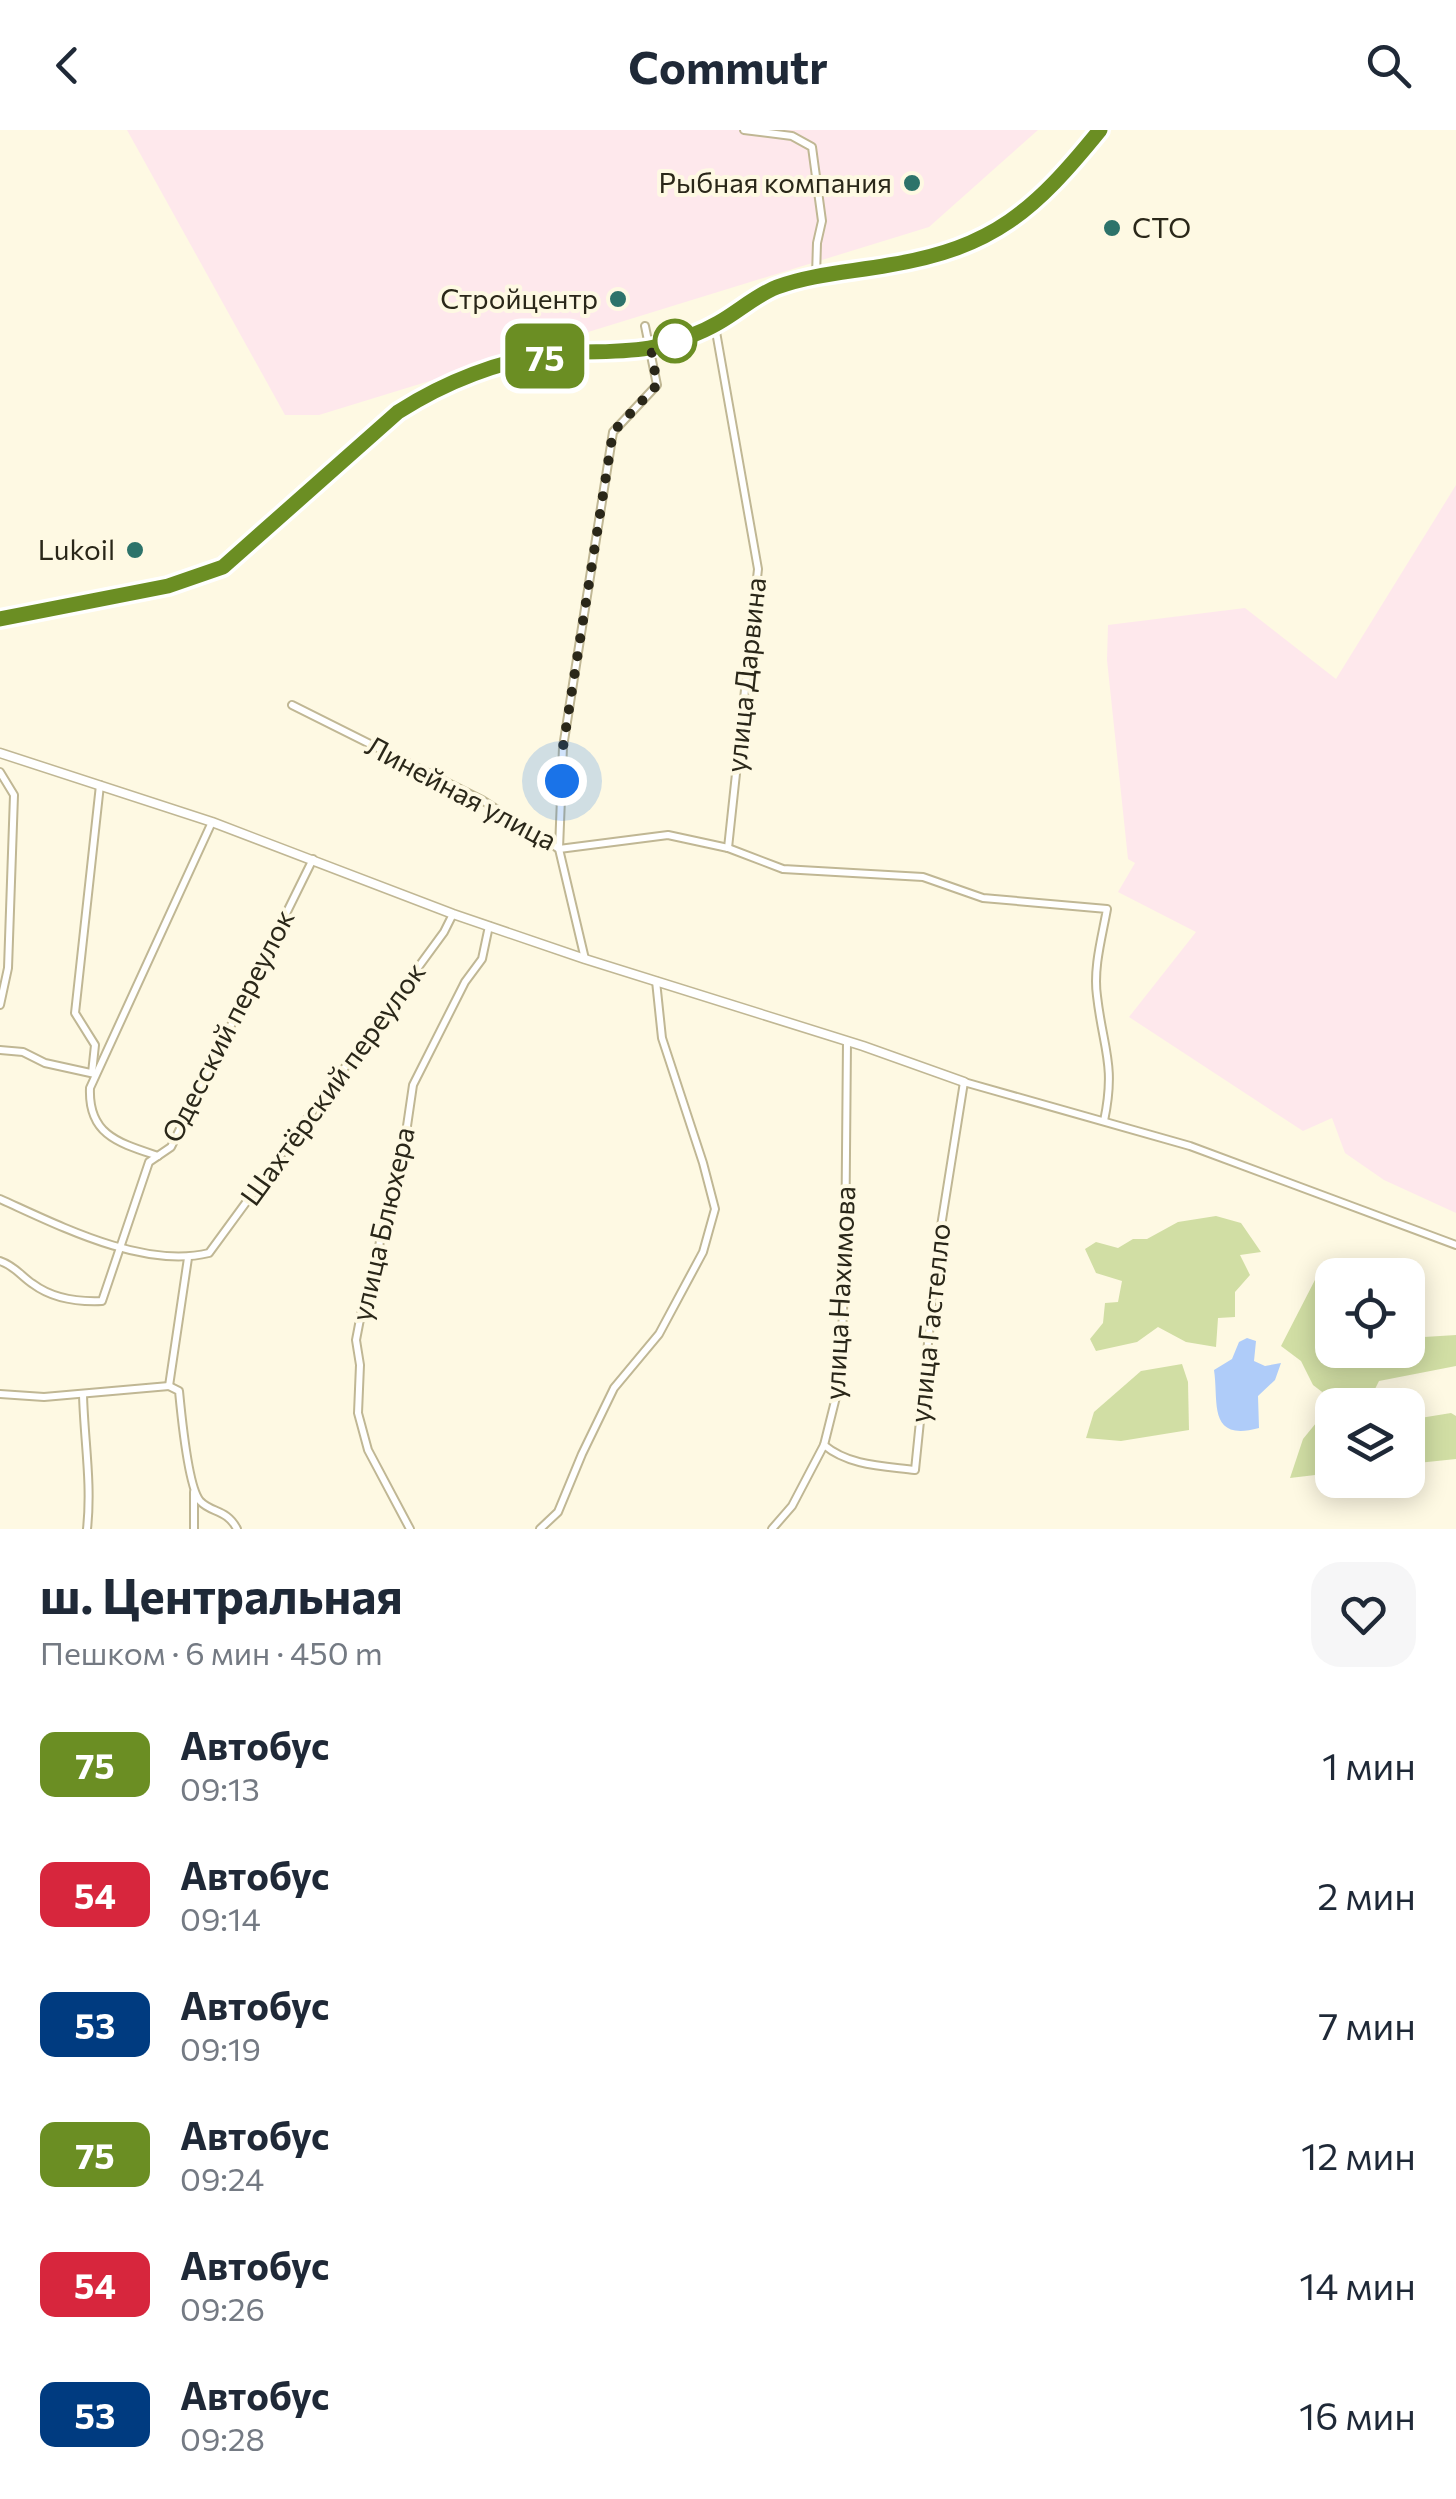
<!DOCTYPE html>
<html lang="ru">
<head>
<meta charset="utf-8">
<style>
	body { margin:0; font-family:Commissioner,sans-serif; background:#f6f6f7; color:#1f2937; height:100vh; display:flex; flex-direction:column; font-size:38px; white-space:nowrap }
	* { box-sizing:border-box; margin:0 }
	p { font-size:32px; color:#747a83 }
	.icon { flex:none; width:55px; height:55px; fill:none; stroke:currentColor; stroke-width:2; stroke-linecap:round; stroke-linejoin:round }
	.map { position:relative; height:1399px; overflow:hidden }
	.side { display:flex; flex-direction:column; background:#fff; flex:1 }
	.side>* { flex:none }
	.badge { padding:0 20px; border-radius:15px; font-size:35px; line-height:65px }
	.fabs { position:absolute; left:1315px; top:1128px; display:grid; gap:20px }
	.fabs a { display:grid; place-items:center; width:110px; height:110px; border-radius:20px; background:#fff; box-shadow:0 5px 25px #0003; font-size:50px }
	.you { position:absolute; width:50px; height:50px; margin:-25px; border:8px solid #fff; border-radius:50%; background:#1a73e8; box-shadow:0 0 0 15px #1a73e833 }
	.map>.badge { position:absolute; translate:-50% -50%; box-shadow:0 0 0 5px #fff }
	.round { display:grid; place-items:center; flex:none; width:105px; height:105px; border-radius:30px; background:#f6f6f7 }
	.head { display:flex; align-items:center; justify-content:space-between; height:170px; padding:0 40px }
	h1 { font-size:48px; font-weight:700; line-height:75px }
	ul { padding:0; list-style:none }
	li { display:flex; align-items:center; gap:30px; height:130px; padding:0 40px }
	li div { flex:1 }
	li b { display:block; font-size:38px }
	li em { font-style:normal }
	li .badge { min-width:110px; font-weight:700; text-align:center }
	header { display:flex; justify-content:space-between; align-items:center; height:130px; padding:0 40px; background:#fff; font-size:45px; font-weight:700 }
	.map>svg:first-child { display:block }
	.industrial { fill:#fee8ec }
	.green { fill:#d1dea4 }
	.water { fill:#afccf9 }
	.lines { fill:none; stroke-linecap:round; stroke-linejoin:round }
	.minor-casing { stroke:#c0b794; stroke-width:10 }
	.tertiary-casing { stroke:#c0b794; stroke-width:11 }
	.trunk-casing { stroke:#ad6e55; stroke-width:14 }
	.minor { stroke:#fff; stroke-width:6 }
	.tertiary { stroke:#fff; stroke-width:8 }
	.trunk { stroke:#f6aa90; stroke-width:10 }
	.line-casing { stroke:#fff; stroke-width:22 }
	.line { stroke:#6b8e23; stroke-width:15 }
	.walk { stroke:#2a2719; stroke-width:10; stroke-dasharray:0 18 }
	.poi-dot { fill:#2d736a; stroke:#fef9e3; stroke-width:4 }
	.stop-dot { fill:#fff; stroke:#6b8e23; stroke-width:5 }
	.labels { text-anchor:middle; stroke-width:8; stroke-linejoin:round; paint-order:stroke }
	.poi-label { font-size:28px; fill:#2a2719; stroke:#fef9e3; text-anchor:end }
	.street-label { font-size:28px; fill:#2a2719; stroke:#fef9e3 }
</style>
</head>
<body>
<header><svg class="icon" aria-label="back" viewBox="0 0 24 24"><path d="M15 5l-7 7 7 7"/></svg>Commutr<svg class="icon" aria-label="search" viewBox="0 0 24 24"><circle cx="10" cy="10" r="6"/><path d="M15 15l6 6"/></svg></header>
<div class="map">
<svg width="1456" height="1399" viewBox="0 0 1456 1399">
	<rect width="100%" height="100%" fill="#fef9e3"/>
	<!-- industrial -->
	<g class="industrial">
		<path d="M127,0H1038L929,97L319,285H285Z"/>
		<path d="M1456,355V1083L1384,1050L1345,1023L1332,988L1303,1001L1129,887L1196,802L1118,762L1135,733L1128,729L1107,530L1108,495L1245,478L1336,549Z"/>
	</g>
	<!-- green -->
	<g class="green">
		<path d="M1216,1086L1241,1093L1261,1122L1240,1125L1250,1145L1235,1162V1187L1218,1188L1216,1217L1186,1212L1158,1197L1137,1212L1096,1221L1090,1209L1103,1193L1105,1173L1118,1172L1122,1151L1096,1143L1085,1119L1096,1112L1118,1118L1133,1109H1147L1178,1092Z"/>
		<path d="M1327,1144L1332,1146V1220H1408V1208L1456,1205V1236L1379,1251L1367,1275H1332V1343L1290,1348L1303,1309L1334,1271L1313,1255L1301,1231L1281,1216L1317,1146Z"/>
		<path d="M1182,1234L1188,1252L1189,1300L1121,1311L1086,1308L1094,1282L1141,1241Z"/>
		<path d="M1451,1283L1456,1286V1329L1408,1334V1290Z"/>
	</g>
	<!-- water -->
	<path class="water" d="M1247,1208L1256,1211L1254,1231L1265,1236L1281,1233L1275,1250L1258,1266L1259,1298C1207,1312 1219,1272 1214,1240L1232,1229L1239,1212Z"/>
	<g class="lines">
		<!-- minor casing -->
		<g class="minor-casing">
			<g id="minor">
				<path d="M744,0L792,6L812,17L822,91L817,113L816,146"/>
				<path d="M715,196L758,439L728,718"/>
				<path d="M292,575L482,670L559,719L668,705L728,718L783,739L923,747L983,768L1107,779C1102,807 1093,838 1097,866C1103,919 1116,934 1104,991"/>
				<path d="M0,642L14,665L8,838L0,875"/>
				<path d="M585,829L559,719L563,617L613,302L657,255L645,196"/>
				<path d="M0,920L23,922L45,933L95,944"/>
				<path d="M92,943L95,915L75,883L100,655"/>
				<path d="M158,1026C119,1013 88,1005 90,958L212,692"/>
				<path d="M0,1069C60,1096 143,1139 209,1123L444,802L453,784"/>
				<path d="M0,1131C15,1136 21,1146 33,1154C53,1169 78,1172 102,1171L149,1032L171,1017L313,729"/>
				<path d="M169,1256L179,1261C181,1282 188,1357 200,1371C211,1383 227,1379 237,1399"/>
				<path d="M169,1256L188,1128"/>
				<path d="M0,1264L44,1267L169,1256"/>
				<path d="M83,1264C84,1309 92,1353 87,1399"/>
				<path d="M824,1315C849,1336 884,1336 915,1340L938,1115L964,952L1190,1016L1456,1115"/>
				<path d="M194,1362V1399"/>
				<path d="M410,1399L368,1320L358,1283L360,1235L356,1210L361,1184L372,1159L381,1105L400,1044L413,955L465,852L482,829L489,796"/>
				<path d="M540,1399L558,1382L582,1324L614,1258L659,1204L703,1122L715,1079L703,1033L662,908L656,851"/>
				<path d="M772,1399L792,1376L824,1315L840,1251L845,1134L847,911"/>
			</g>
		</g>
		<!-- tertiary casing -->
		<g class="tertiary-casing">
			<path id="tertiary" d="M0,623L212,692L453,784L585,829L863,916L964,952"/>
		</g>
		<!-- trunk casing -->
		<g class="trunk-casing">
			<path id="trunk" d="M0,489L168,457L223,437L398,282C445,252 500,230 555,224C587,220 622,224 654,217C675,212 699,204 718,193C737,182 756,165 777,157C812,144 851,142 889,135C993,118 1036,80 1100,0"/>
		</g>
		<!-- minor -->
		<use href="#minor" class="minor"/>
		<!-- tertiary -->
		<use href="#tertiary" class="tertiary"/>
		<!-- trunk -->
		<use href="#trunk" class="trunk"/>
	</g>
	<g class="lines">
		<!-- line casing -->
		<g class="line-casing">
			<path id="line" d="M0,489L168,456L223,437L398,282C445,252 500,230 555,224C587,220 622,224 654,217C675,212 699,204 718,193C738,182 756,165 777,157C812,144 851,142 889,135C994,118 1035,80 1100,0"/>
		</g>
		<!-- line -->
		<use href="#line" class="line"/>
		<!-- walk -->
		<path class="walk" d="M562,651L563,617L613,302L657,255L651,218L675,211"/>
	</g>
	<!-- markers -->
	<g class="poi-dot">
		<circle cx="912" cy="53" r="10"/>
		<circle cx="1112" cy="98" r="10"/>
		<circle cx="618" cy="169" r="10"/>
		<circle cx="135" cy="420" r="10"/>
	</g>
	<circle class="stop-dot" cx="675" cy="211" r="20"/>
	<g class="labels">
		<!-- poi labels -->
		<g class="poi-label">
			<text x="892" y="63">Рыбная компания</text>
			<text x="1132" y="108" text-anchor="start">СТО</text>
			<text x="598" y="179">Стройцентр</text>
			<text x="115" y="430">Lukoil</text>
		</g>
		<!-- street labels -->
		<g class="street-label">
			<text transform="translate(746 545) rotate(-84)" y="10">улица Дарвина</text>
			<text transform="translate(461 663) rotate(28)" y="10">Линейная улица</text>
			<text transform="translate(228 896) rotate(-63)" y="10">Одесский переулок</text>
			<text transform="translate(333 954) rotate(-54)" y="10">Шахтёрский переулок</text>
			<text transform="translate(383 1094) rotate(-77)" y="10">улица Блюхера</text>
			<text transform="translate(840 1163) rotate(-87)" y="10">улица Нахимова</text>
			<text transform="translate(930 1193) rotate(-84)" y="10">улица Гастелло</text>
		</g>
	</g>
</svg>
<div class="fabs">
<a><svg class="icon" aria-label="locate" viewBox="0 0 24 24"><circle cx="12" cy="12" r="6"/><path d="M12 2v4M12 18v4M2 12h4M18 12h4"/></svg></a>
<a><svg class="icon" aria-label="layers" viewBox="0 0 24 24"><path d="M12 4l9 5-9 5-9-5zM3 14l9 5 9-5"/></svg></a>
</div>
<div class="you" style="left:562px;top:651px"></div>
<b class="badge" style="left:545px;top:226px;background:#6b8e23;color:#fff">75</b>
</div>
<section class="side">
<div class="head"><div><h1>ш. Центральная</h1><p>Пешком · 6 мин · 450 m</p></div><a class="round"><svg class="icon" aria-label="heart" viewBox="0 0 24 24"><path d="M12 20l-8-8c-3-5 5-10 8-4 3-6 11-1 8 4z"/></svg></a></div>
<ul>
<li><span class="badge" style="background:#6b8e23;color:#fff">75</span><div><b>Автобус</b><p>09:13</p></div><em>1 мин</em></li>
<li><span class="badge" style="background:#d7263d;color:#fff">54</span><div><b>Автобус</b><p>09:14</p></div><em>2 мин</em></li>
<li><span class="badge" style="background:#003b80;color:#fff">53</span><div><b>Автобус</b><p>09:19</p></div><em>7 мин</em></li>
<li><span class="badge" style="background:#6b8e23;color:#fff">75</span><div><b>Автобус</b><p>09:24</p></div><em>12 мин</em></li>
<li><span class="badge" style="background:#d7263d;color:#fff">54</span><div><b>Автобус</b><p>09:26</p></div><em>14 мин</em></li>
<li><span class="badge" style="background:#003b80;color:#fff">53</span><div><b>Автобус</b><p>09:28</p></div><em>16 мин</em></li>
</ul>
</section>
</body>
</html>
